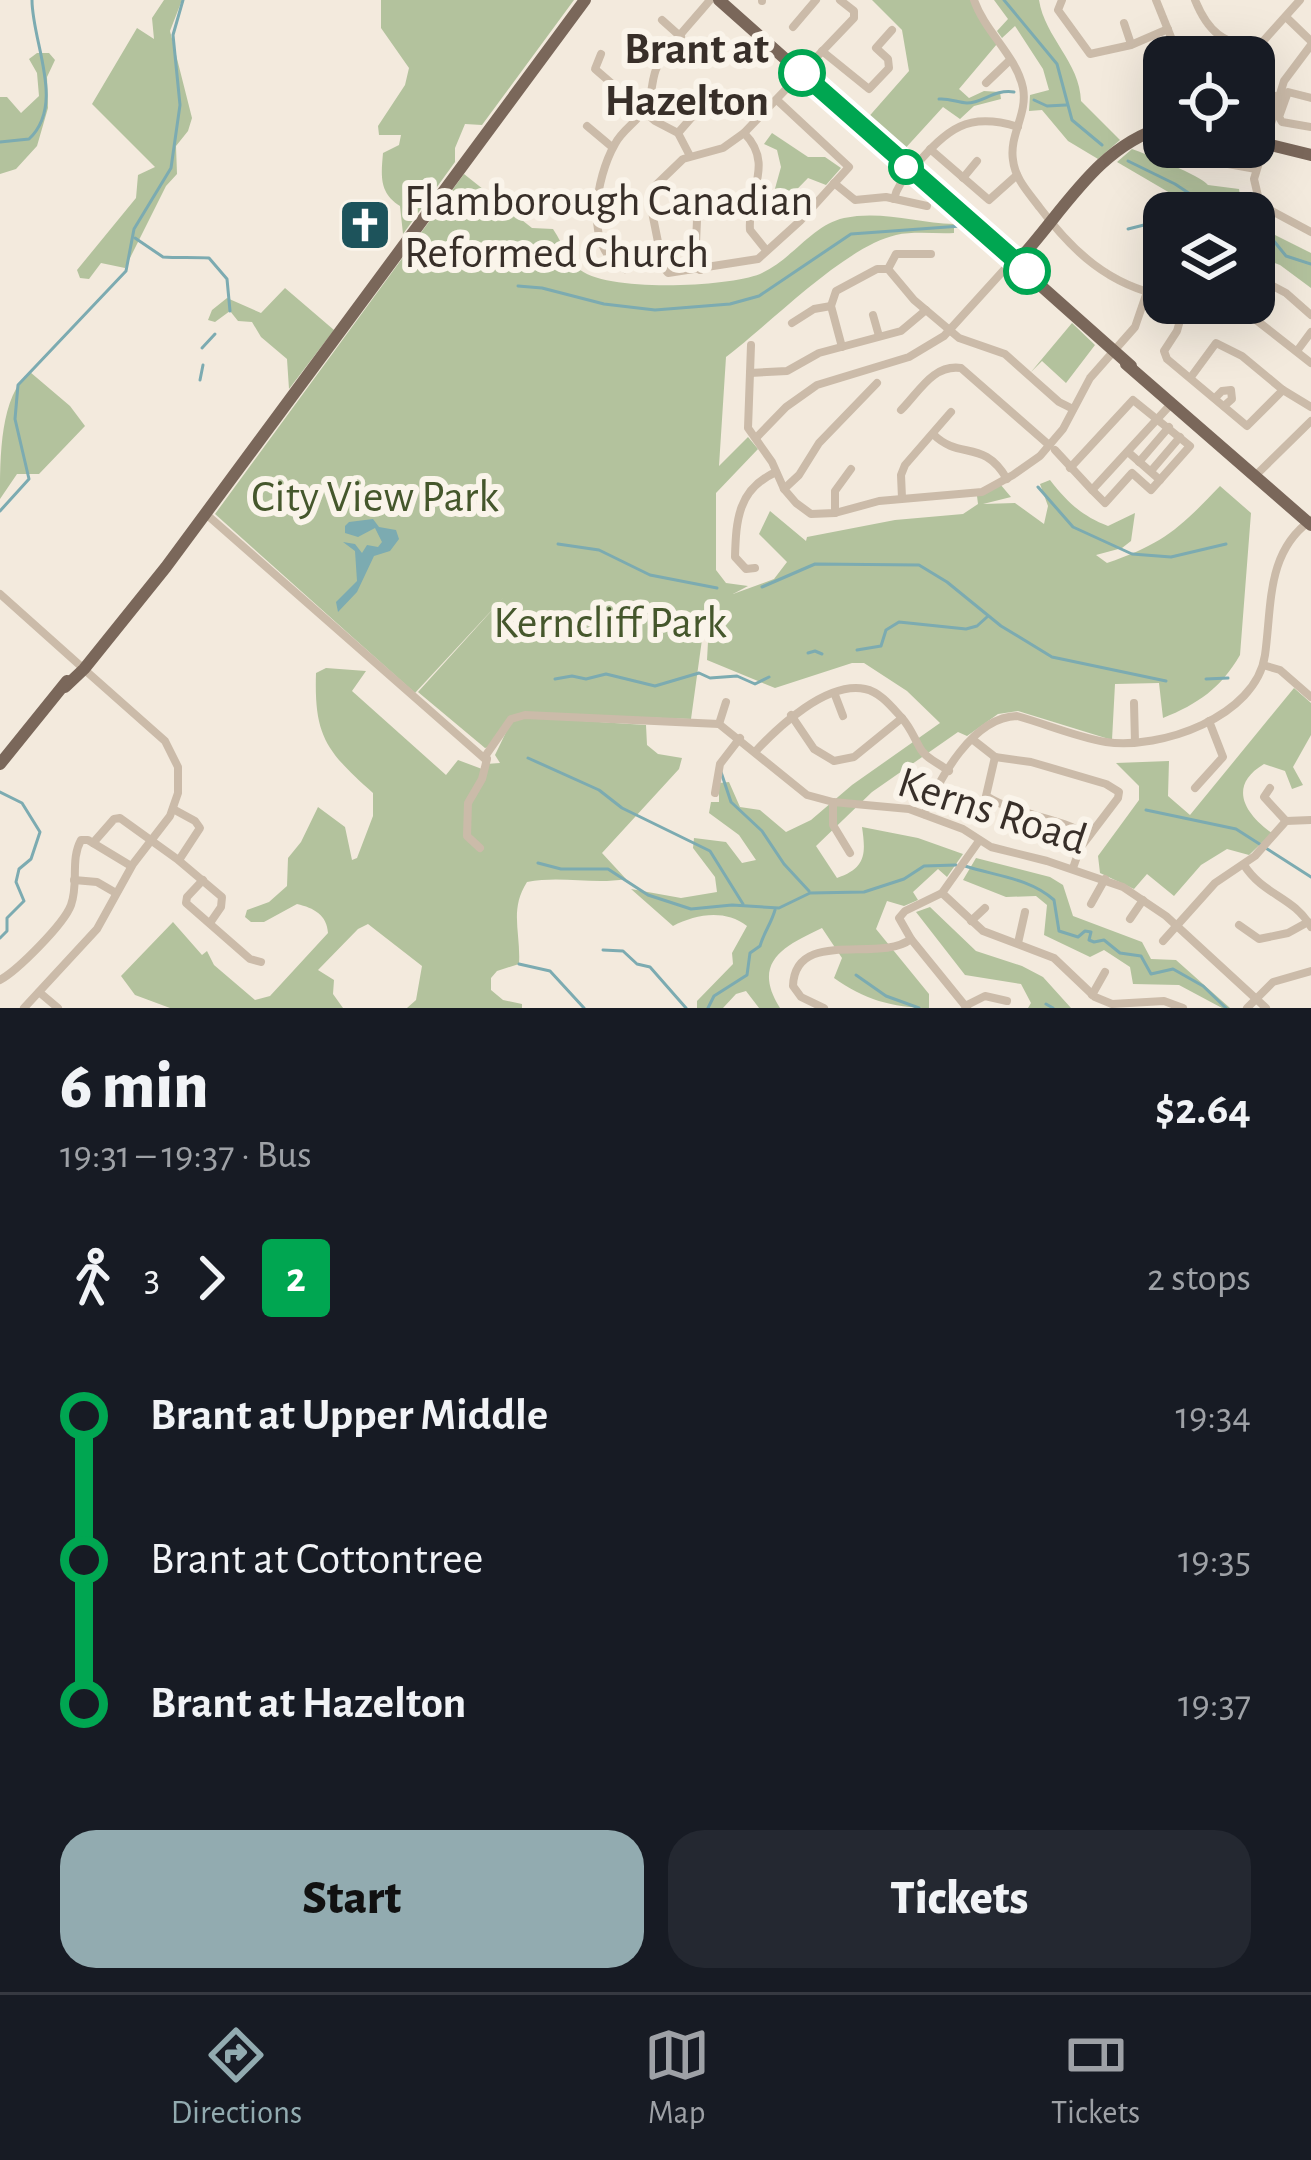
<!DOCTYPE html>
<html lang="en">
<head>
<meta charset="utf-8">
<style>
	body { margin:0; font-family:"Alegreya Sans",sans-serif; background:#242831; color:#f1f3f6; height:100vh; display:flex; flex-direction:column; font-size:45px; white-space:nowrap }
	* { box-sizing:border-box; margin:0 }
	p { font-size:39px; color:#9ea1a6 }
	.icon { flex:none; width:66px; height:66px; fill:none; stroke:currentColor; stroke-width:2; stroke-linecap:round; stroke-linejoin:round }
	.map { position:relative; height:1008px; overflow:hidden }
	.panel { display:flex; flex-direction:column; background:#171b24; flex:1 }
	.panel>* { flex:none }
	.badge { padding:0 24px; border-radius:9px; font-size:42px; line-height:78px }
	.buttons { position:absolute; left:1143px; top:36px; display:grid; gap:24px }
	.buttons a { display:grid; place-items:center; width:132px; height:132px; border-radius:24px; background:#171b24; box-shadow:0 12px 48px #0002; font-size:60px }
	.map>.badge { position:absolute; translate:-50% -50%; box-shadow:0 0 0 6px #fff }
	.legs { display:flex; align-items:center; gap:18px; height:132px; padding:0 60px; font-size:39px }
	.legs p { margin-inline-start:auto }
	.overview { display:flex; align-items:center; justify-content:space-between; height:204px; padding:0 60px }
	h1 { font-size:66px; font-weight:800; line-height:90px }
	.primary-button { display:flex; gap:24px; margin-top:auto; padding:24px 60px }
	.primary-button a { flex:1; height:138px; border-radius:36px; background:#92abb0; color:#111; font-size:48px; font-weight:800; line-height:138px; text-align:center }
	.primary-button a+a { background:#242831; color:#f1f3f6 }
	ul { padding:0 60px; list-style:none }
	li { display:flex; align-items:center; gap:42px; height:144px; font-size:45px }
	li i { display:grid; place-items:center; width:18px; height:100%; margin:0 15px; background:currentColor }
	li i::after { content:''; width:30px; height:30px; margin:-15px; border:9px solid; border-radius:50%; background:#171b24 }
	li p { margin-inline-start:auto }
	li:first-child i { background:linear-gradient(#0000 50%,currentColor 0) }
	li:last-child i { background:linear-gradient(currentColor 50%,#0000 0) }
	.menu { display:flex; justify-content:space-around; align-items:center; height:168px; border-top:3px solid #363941; background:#171b24; font-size:33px; color:#9ea1a6 }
	.menu a { display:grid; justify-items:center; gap:6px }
	.menu .current { color:#92abb0 }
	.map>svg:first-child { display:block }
	.green { fill:#b3c29d }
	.water { fill:#7cabb1 }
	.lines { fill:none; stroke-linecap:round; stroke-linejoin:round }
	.stream { stroke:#7cabb1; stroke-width:3 }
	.minor { stroke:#cbbba9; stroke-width:8 }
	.major { stroke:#7a675a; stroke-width:12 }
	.line-1-casing { stroke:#fff; stroke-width:27 }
	.line-1 { stroke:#00a651; stroke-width:18 }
	.stop-1-dot { fill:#fff; stroke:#00a651; stroke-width:6 }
	.labels { text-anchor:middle; stroke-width:12; stroke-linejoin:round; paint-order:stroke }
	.stop-label { font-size:45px; font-weight:bold; fill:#382f29; stroke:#faf4ea; text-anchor:end }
	.poi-label { font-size:45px; fill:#382f29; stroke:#faf4ea; text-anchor:start }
	.park-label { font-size:45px; fill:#45572c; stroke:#faf4ea }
	.street-label { font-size:45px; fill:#382f29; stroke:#faf4ea }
</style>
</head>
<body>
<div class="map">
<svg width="1311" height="1008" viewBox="0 0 1311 1008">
	<rect width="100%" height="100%" fill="#f3eadd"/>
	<!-- green -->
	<g class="green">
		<path d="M164,0H182L170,31L192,118L188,131L176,146L177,174L166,186L125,268L101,263L89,279L80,278L77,270L136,198L138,175L155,167L92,104L137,28L154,39L152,18Z"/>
		<path d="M381,0H574L482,125L465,124L455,148V162L403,234L400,206C379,193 381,176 383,153L399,145L401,135H379L378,126L405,85L409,68L381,28Z"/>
		<path d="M872,0H971L997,44L959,89L969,98L984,91L1000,92L1001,99L974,106L960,119L943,107L901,153L865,121L909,71L902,30Z"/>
		<path d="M994,0H1039C1045,38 1080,62 1081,101L1120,140L1098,159L1068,141L1042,110L1029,111L1030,95L1049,90L1043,69L1015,26L1002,38L997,31L1008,19Z"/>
		<path d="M37,53H49L55,60L47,77L48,108L37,146L16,169L0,174V97H7L21,113L39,96L37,73L29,59Z"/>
		<path d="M772,133L808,157H825L841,168L826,185L808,178L766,221L781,167L777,150L764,144Z"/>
		<path d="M1132,149C1148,155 1200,175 1208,185L1239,189L1241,202L1249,213H1185L1182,200L1117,162Z"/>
		<path d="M464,174L532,228L553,229C561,241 568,258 578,268C603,293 728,287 760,274C792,260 812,225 844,218C881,210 918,223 954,224V233C936,234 914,231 896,235C844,247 770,324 726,357L719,466L748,437L758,449L716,493V570L726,583L748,586L733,594L774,579L787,562L759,534L770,511L806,541L807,537L895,520L963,514L978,504L977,496L1000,484L1011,497L983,504L1015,503L1044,524L1048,506L1040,484L1050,480C1067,502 1082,516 1108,526L1135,513L1131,541L1122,548L1096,555L1107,563C1163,544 1180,528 1220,486L1251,513L1240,655C1221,688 1198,704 1163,718L1159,683L1115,684L1112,740L1018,711L998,714L967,736L958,732L872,792L816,846L837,878C866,868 866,854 862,827L918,838L963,854L947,877L938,869L913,892L918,900L904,906L887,901L876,929L929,994V1008C893,1008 863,999 834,978L842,958L822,928C784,946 751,962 780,1008H759L746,991L736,994L723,1008H697V1001L733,964L732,953L747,926C725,909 696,914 673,926L631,889L681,898L717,892L715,877L693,848L694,838L726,842L742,863L756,860L739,835L709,813L711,802H719V783L729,782L740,807L760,810L786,832L811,820L852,785L940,723L907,691L864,663H852L775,688L707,660L709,624L704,625L691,719L521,713L493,746L485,748L418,692L504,597L415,693L215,514Z"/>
		<path d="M1254,220L1269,232L1311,253V288L1280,265L1254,255Z"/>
		<path d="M285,288L334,330L289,389L287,359L261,337L252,322L238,321L230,311L215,322L208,320L212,310L227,298L261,313Z"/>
		<path d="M1072,323L1095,345L1066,383L1042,361L1031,372Z"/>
		<path d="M30,372L70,406L85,426L39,474H17L0,499C0,457 0,395 30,372Z"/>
		<path d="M326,668L366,671L352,691L446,775L458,760L482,769L486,764L500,763L495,755L510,724L520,717L646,725L647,745L658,754L682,758L679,769L602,853L626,879C592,885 562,875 527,882C509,910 521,933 519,964L497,971L491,978V990L503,1000L522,1004V1008H407L416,1000L422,966L368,924L358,929L318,970L334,980L333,994L343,1008H170L135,995L121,976L173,922L202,955L207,951L214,965L255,1000L270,996L328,933C327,915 314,908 297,904L264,922H251L245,917L247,910L269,902L287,886L288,858L301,842L318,807L345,827L352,860L357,858L373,816V793C326,751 314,736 316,673Z"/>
		<path d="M1294,688L1311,703V735L1293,767L1303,785L1292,789L1285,771L1264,764C1227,786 1245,814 1272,833L1249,855L1227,849L1201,865L1174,896L1147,874L1134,889L1100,873L1098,856L1139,800V786L1116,763L1169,761L1168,796L1190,815Z"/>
		<path d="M976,858L1050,877L1063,885L1073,916L1142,942L1151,959L1176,960L1230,1008H1222L1179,985L1133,984L1130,967L1104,950L1090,957L1044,935L1047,905L1036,896L1006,897L963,880Z"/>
		<path d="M930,907L976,951L1022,966L1043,977L1071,1008H1028L1031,1003L1021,984L965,975L916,912Z"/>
	</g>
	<!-- water -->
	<path class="water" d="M373,519L379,527L396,530L399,539L390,551L374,556L357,592L338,612L336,602L357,581L355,551L343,542L355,544L362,553L367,545L378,547L382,542L375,528L358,537L345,533V526L349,522Z"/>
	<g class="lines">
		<!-- stream -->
		<g class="stream">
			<path d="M1004,0L1057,64L1072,120L1102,145"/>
			<path d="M939,99C948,98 957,102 967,103C983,103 994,89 1014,92"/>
			<path d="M1034,100L1047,106L1066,105"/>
			<path d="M0,142L29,139C66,104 32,43 32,0"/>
			<path d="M1128,161L1175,184L1219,213"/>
			<path d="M1128,229L1144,225L1164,227"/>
			<path d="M1254,234L1273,240L1286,256L1311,264"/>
			<path d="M135,238L163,257C178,258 193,257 209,258L227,279L230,311"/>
			<path d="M518,286L542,288L604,304L655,310L730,304L759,296L851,234L961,226"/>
			<path d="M202,348L215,334"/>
			<path d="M200,380L203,365"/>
			<path d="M1038,487L1073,527L1132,554L1171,557L1226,544"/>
			<path d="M0,511L29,479L15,419L18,385L126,271L134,229L171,168L180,105L173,35L183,0"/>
			<path d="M558,544L599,550L650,575L717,588"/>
			<path d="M762,587L815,564L919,565L947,582L1001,626L1052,657L1166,681"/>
			<path d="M857,650L881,646L886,630L899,622L966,629L977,626L987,617"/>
			<path d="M808,653L815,651L822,654"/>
			<path d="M555,679L572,676L586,679L606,674L655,686L699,673L710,678L737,676L755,684L769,677"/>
			<path d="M1206,679L1228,678"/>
			<path d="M528,758L599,790L622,808L710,851L743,904"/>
			<path d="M721,772L731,802L762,831L784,864L809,891"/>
			<path d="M0,792L22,803L40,832L31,859L19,869L16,882L24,901L7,918V931L0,938"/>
			<path d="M1146,810L1236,829L1311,877"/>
			<path d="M538,863L561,869H608L648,895L691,909L732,905L779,908L810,893L864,892L904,879L924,866L956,865"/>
			<path d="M965,866C996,876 1029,878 1054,900L1059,931L1078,937L1085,931L1091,932L1089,940L1094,942L1104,940L1120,953L1141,956L1151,974L1173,969L1203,986L1226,1008"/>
			<path d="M603,950L623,951L637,964L650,967L686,1008"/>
			<path d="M519,964L550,971L584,1008"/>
			<path d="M856,975L886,996L919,1008"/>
			<path d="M1046,1004L1053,1008"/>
			<path d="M708,1008L714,996L747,975L750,953L760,946C764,932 771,924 775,910"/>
		</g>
		<!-- minor -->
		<g class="minor">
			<path d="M974,0C985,32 1016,55 1023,88C1028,114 1009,135 1013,160C1015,179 1029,193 1040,208C1073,252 1109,285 1164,296"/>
			<path d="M1062,0L1058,10L1090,54L1131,45L1168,29"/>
			<path d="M1156,0L1179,57"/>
			<path d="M1195,0C1208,32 1223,44 1258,47L1300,0"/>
			<path d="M762,1V0"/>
			<path d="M1286,17L1311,41"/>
			<path d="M662,20L681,37"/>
			<path d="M1124,23L1131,44"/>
			<path d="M793,27L816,0"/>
			<path d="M1311,45L1284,81L1254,179L1258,196L1268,209L1311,232"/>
			<path d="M822,51L869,89L889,68L888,59L876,48L892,30"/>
			<path d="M601,54L595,69L655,121L678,133L690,156"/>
			<path d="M986,83L1010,60"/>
			<path d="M1254,89L1281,98"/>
			<path d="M1311,98L1288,92L1279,117L1282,122L1311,127"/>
			<path d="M777,100L849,167L800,221L758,259L668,273L663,267L650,202L654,187L683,159L723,148L744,133L854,18V11L840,0"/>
			<path d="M587,126L612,147"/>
			<path d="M678,133L705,102L709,89"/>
			<path d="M744,133C775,164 747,192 750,230L766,250"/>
			<path d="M930,149L989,200L1017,175"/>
			<path d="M1217,162L1256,169"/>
			<path d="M963,178L977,161"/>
			<path d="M834,183L855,200L886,197L927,206"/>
			<path d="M698,197L696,243L700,270"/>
			<path d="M894,199C897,185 906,177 915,166C948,129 967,111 1018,127"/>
			<path d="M573,200L598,202"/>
			<path d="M625,269C582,249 596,177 615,144C622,130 637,122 645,109C654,96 650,79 658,65C671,42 693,21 710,0"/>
			<path d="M888,269L896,254H931"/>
			<path d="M1254,276L1286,293L1311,315"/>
			<path d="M1185,303L1177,331L1164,351L1167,359L1247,426L1283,390"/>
			<path d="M1201,303L1251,316L1311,363"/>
			<path d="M873,315L879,336"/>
			<path d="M792,323L814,309L831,306"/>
			<path d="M751,345L748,428L772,462L784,489L796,503L811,514L835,513L879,501L982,492L1013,475L1040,456L1063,429L1090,378L1135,327L1147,292"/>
			<path d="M842,347L831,306L836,291L877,269H888L914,300L959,338L1005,354L1059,402L1073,409"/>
			<path d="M1297,351L1311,332"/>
			<path d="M750,373L787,371L819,353L901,331L926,310"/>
			<path d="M1191,377L1216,343L1242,356L1283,390L1311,407"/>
			<path d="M1215,398L1222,391L1231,390L1232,399L1224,406"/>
			<path d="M901,410C919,392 933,364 961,368L1049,445"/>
			<path d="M933,434C960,461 983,438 1007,479"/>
			<path d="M756,438L786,407L817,385L909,357L944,336L1013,260"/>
			<path d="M1055,450L1092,490L1172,403"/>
			<path d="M1128,452L1160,480"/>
			<path d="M1139,462L1169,427"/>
			<path d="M1070,468L1133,400L1190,446L1151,490L1132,473L1105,503L1092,490"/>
			<path d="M1151,471L1180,437"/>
			<path d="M1257,474L1311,421"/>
			<path d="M784,489L799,475L819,443L877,383"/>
			<path d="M902,498L901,475L905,465L951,412"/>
			<path d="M835,513V491L851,469"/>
			<path d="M206,514L485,759"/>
			<path d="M755,568L746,569L735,557C736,520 738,489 776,472"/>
			<path d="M0,594L84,669"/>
			<path d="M1263,665L1280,670L1311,697"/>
			<path d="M835,695L843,716"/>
			<path d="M1134,703L1135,742"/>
			<path d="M791,715L814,749L834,761L854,757L902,718"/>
			<path d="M719,724L726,702"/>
			<path d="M972,739L995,757L1031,762L1106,784L1119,792L1118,798L1080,848L1073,868"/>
			<path d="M755,752C778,727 827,681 865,689C880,692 891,706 901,717C911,728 913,736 920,748C925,758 940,764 949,771"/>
			<path d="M486,755L511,719L525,715L719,724L807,795L833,802L909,809L963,829L991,847L1047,861L1123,887L1166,916L1266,1008"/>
			<path d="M995,757L986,796C1018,816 1057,816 1089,836"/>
			<path d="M1195,788L1223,757L1209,721"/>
			<path d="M1270,788L1264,797L1286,821"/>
			<path d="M715,793L720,764L740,738"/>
			<path d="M833,802V825L850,853"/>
			<path d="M173,809L195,821L200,828L179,860"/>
			<path d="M924,814C940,778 973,717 1017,716C1046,724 1076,737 1106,742C1160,750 1256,717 1265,655C1272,605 1266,552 1311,520"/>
			<path d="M93,843L114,819L120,818L177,859L222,897L221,907L210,923"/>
			<path d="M480,848L467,836L468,803L482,779L487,759"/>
			<path d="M1244,865C1264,896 1293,896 1311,927"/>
			<path d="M74,880L97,882L116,893"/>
			<path d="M203,880L187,897L186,903L250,959L261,962"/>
			<path d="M942,893L983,931L1054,958L1095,997L1112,1004L1164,1001L1183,1008"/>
			<path d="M1091,904L1105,879"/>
			<path d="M1130,919L1143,900"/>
			<path d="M971,921L985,908"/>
			<path d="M1239,925L1259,939L1288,933L1308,922"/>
			<path d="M1163,941L1215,883L1255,856L1286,821L1311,820"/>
			<path d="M1018,943L1025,912"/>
			<path d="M0,980C18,970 64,924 71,905C79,883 70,860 81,840H88L131,866"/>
			<path d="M39,992L58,1008"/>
			<path d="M1092,995L1105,972"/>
			<path d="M965,1006L985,996L1007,1001"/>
			<path d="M24,1008L97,929L133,864L170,816L178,793V767L165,741L86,671"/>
			<path d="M824,1008L801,997L793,986C795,927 879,964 911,939"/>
			<path d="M967,1008L911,939L899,918L905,911L942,893L979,841"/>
			<path d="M1247,1008L1273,982L1311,971"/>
		</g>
		<!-- major -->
		<g class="major">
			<path d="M719,0L1131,366"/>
			<path d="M1254,141L1311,155"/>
			<path d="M1017,262C1062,214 1097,146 1164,127"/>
			<path d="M1126,364L1311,525"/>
			<path d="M65,687L84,669L166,567L585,0"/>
			<path d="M0,764L67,681"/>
		</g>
	</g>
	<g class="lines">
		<!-- line-1 casing -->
		<g class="line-1-casing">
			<path id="line-1" d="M802,73L1027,271"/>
		</g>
		<!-- line-1 -->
		<use href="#line-1" class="line-1"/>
	</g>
	<!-- icons -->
	<defs>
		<g id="church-square" transform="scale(2.7)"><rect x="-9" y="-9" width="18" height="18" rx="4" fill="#1d535b" stroke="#faf4ea"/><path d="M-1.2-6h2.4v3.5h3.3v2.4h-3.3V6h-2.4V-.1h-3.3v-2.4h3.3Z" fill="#fff"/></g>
	</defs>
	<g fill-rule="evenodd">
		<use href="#church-square" x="365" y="225"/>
	</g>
	<!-- markers -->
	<g class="stop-1-dot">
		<circle cx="802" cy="73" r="21"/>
		<circle cx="906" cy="167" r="15"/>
		<circle cx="1027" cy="271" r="21"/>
	</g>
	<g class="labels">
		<!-- stop labels -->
		<g class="stop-label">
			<text x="769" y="63">Brant at<tspan x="769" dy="52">Hazelton</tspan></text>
		</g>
		<!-- poi labels -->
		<g class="poi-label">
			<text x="404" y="215">Flamborough Canadian<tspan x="404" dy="52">Reformed Church</tspan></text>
		</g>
		<!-- park labels -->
		<g class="park-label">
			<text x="375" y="511">City View Park</text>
			<text x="610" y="637">Kerncliff Park</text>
		</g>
		<!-- street labels -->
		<g class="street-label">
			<text transform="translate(993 809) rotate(18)" y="16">Kerns Road</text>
		</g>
	</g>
</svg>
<div class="buttons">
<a><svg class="icon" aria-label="locate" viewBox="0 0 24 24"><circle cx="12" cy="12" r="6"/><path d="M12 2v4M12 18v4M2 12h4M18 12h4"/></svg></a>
<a><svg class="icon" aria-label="layers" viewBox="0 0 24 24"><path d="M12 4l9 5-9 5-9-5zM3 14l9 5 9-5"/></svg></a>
</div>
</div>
<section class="panel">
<div class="overview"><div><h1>6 min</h1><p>19:31 – 19:37 · Bus</p></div><b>$2.64</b></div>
<div class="legs"><svg class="icon" aria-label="walk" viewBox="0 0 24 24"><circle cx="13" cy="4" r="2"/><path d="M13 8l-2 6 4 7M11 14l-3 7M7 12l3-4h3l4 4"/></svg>3<svg class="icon" aria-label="forward" viewBox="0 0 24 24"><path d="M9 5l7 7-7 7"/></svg><b class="badge" style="background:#00a651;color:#fff">2</b><p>2 stops</p></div>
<ul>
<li><i style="color:#00a651"></i><b>Brant at Upper Middle</b><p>19:34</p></li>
<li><i style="color:#00a651"></i><span>Brant at Cottontree</span><p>19:35</p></li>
<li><i style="color:#00a651"></i><b>Brant at Hazelton</b><p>19:37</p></li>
</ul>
<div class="primary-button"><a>Start</a><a>Tickets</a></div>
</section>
<nav class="menu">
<a class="current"><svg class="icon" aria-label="directions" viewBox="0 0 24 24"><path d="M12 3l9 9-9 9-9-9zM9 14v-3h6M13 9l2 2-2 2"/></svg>Directions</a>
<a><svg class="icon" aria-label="map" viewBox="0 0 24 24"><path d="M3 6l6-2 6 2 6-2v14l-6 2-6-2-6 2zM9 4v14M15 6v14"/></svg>Map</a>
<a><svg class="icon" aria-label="tickets" viewBox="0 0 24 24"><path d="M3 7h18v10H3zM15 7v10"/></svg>Tickets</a>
</nav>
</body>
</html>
